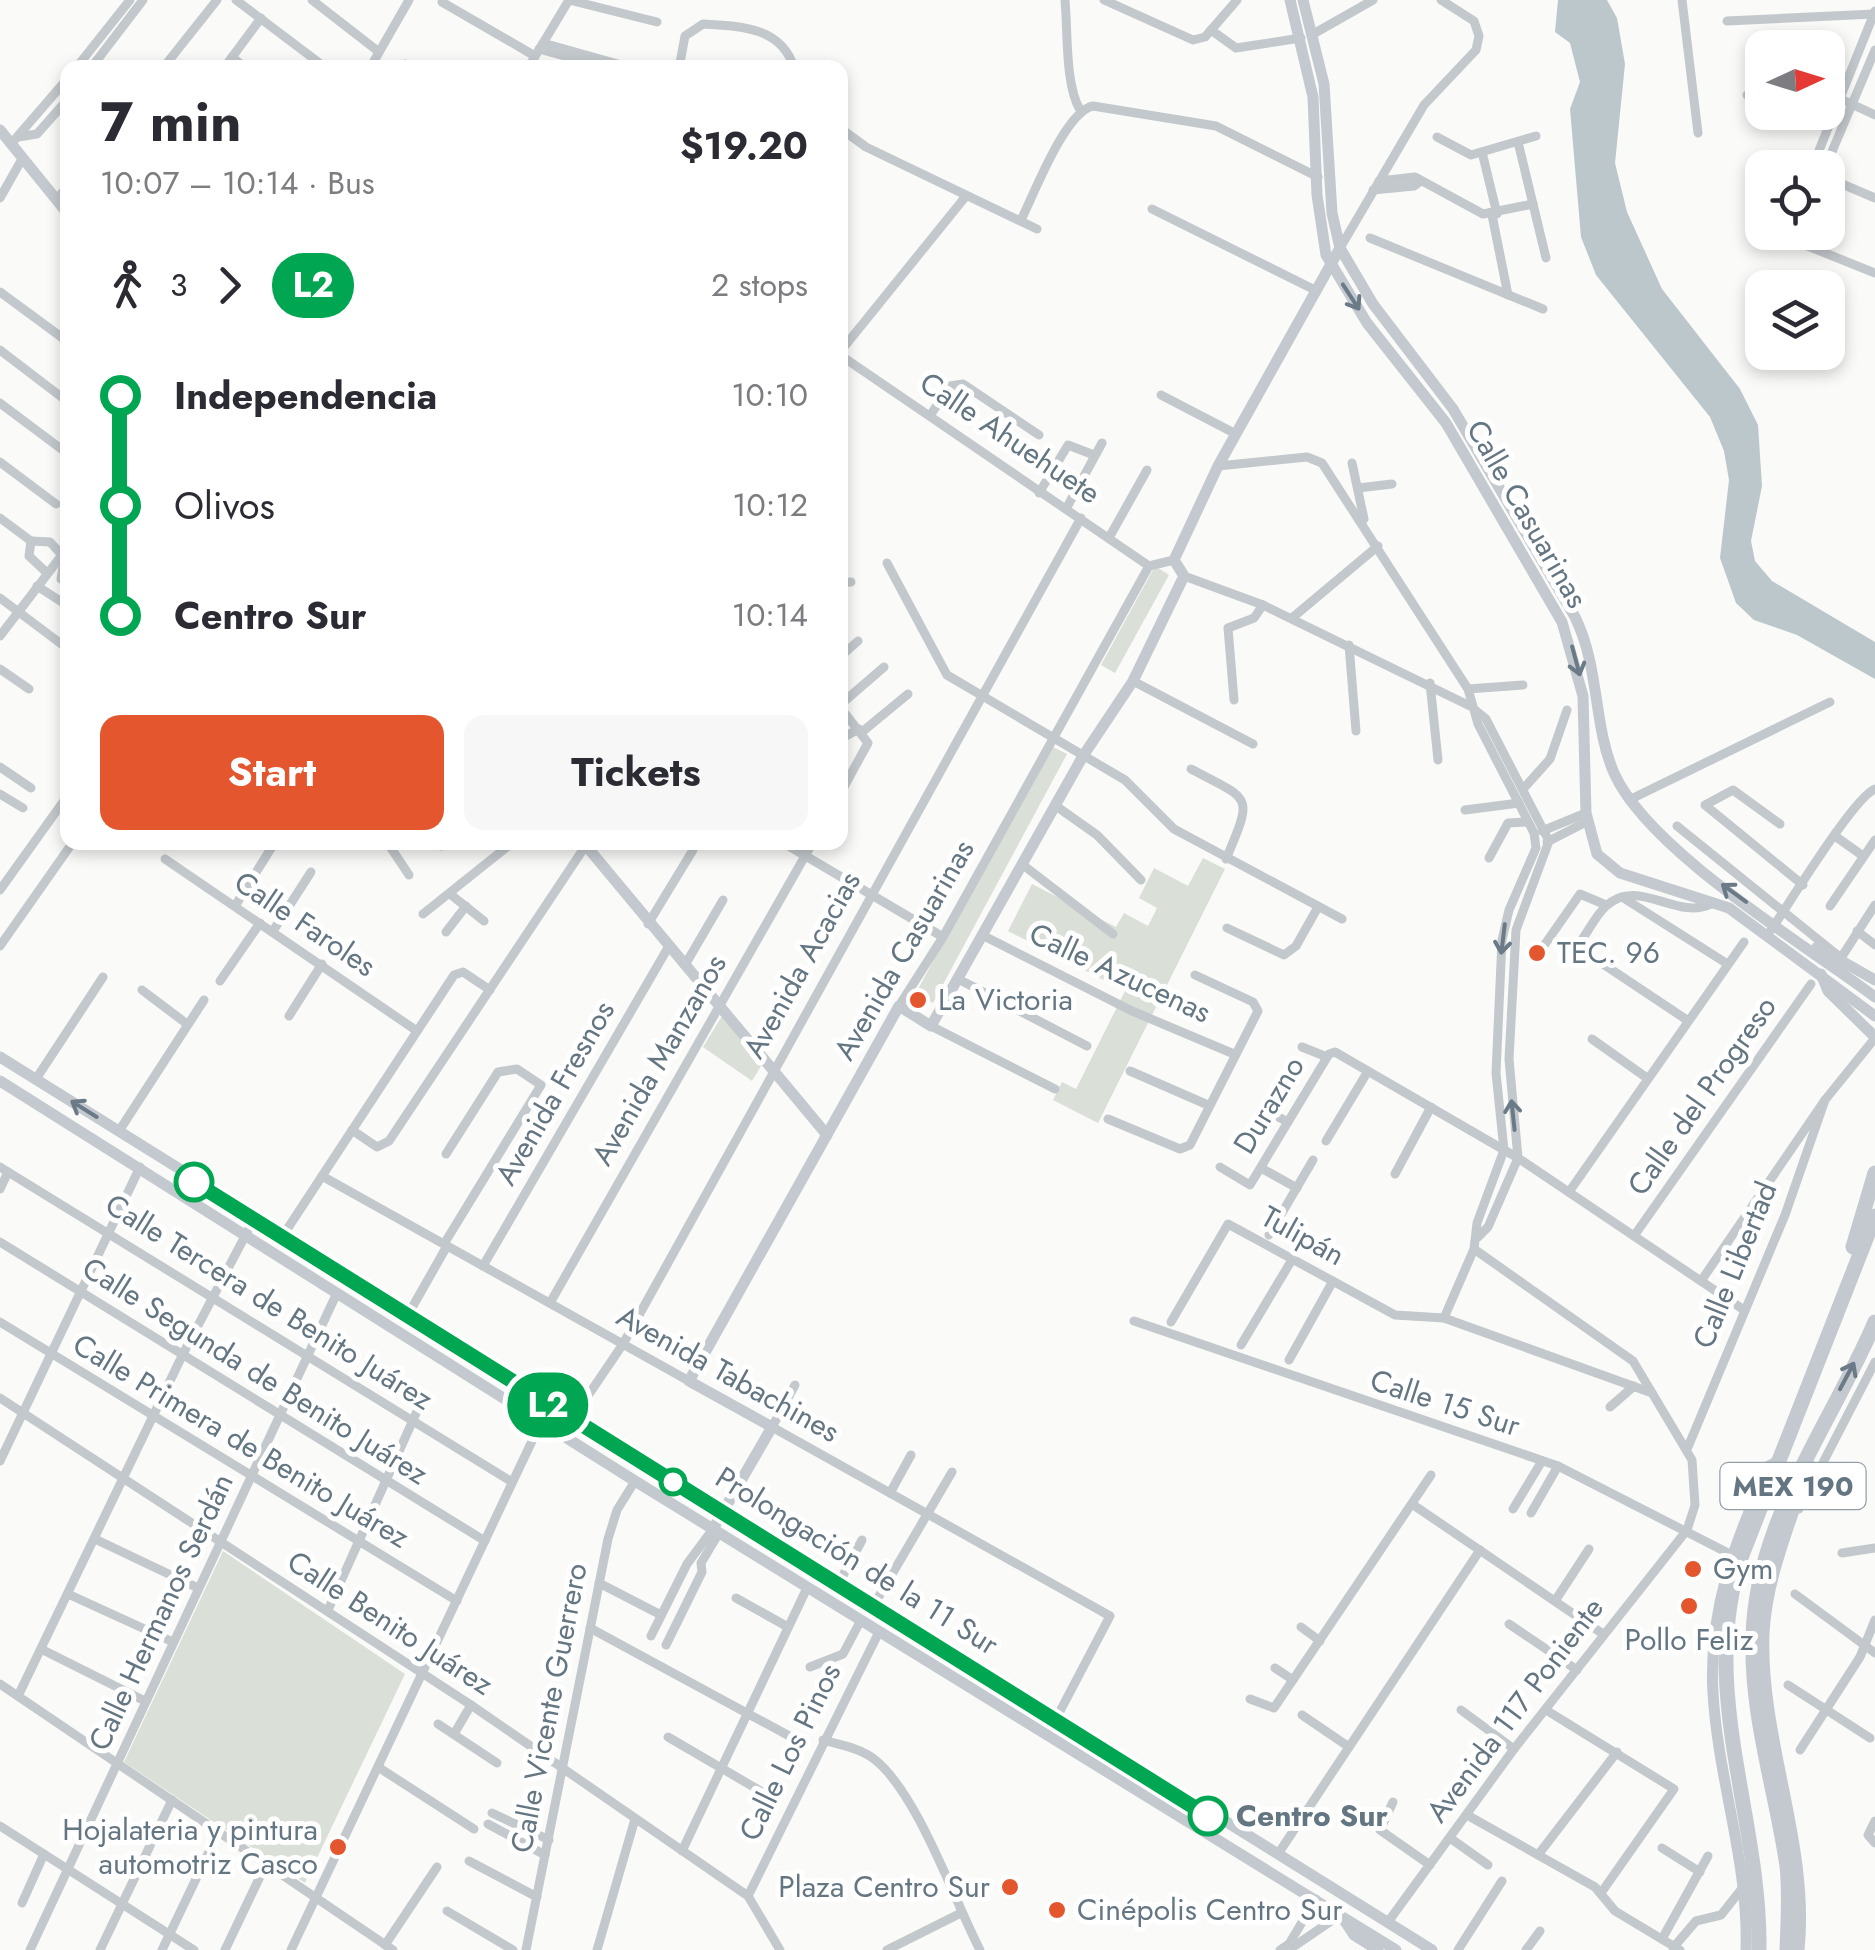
<!DOCTYPE html>
<html lang="en">
<head>
<meta charset="utf-8">
<style>
	body { margin:0; font-family:Jost,sans-serif; background:#f7f7f7; color:#2b2b33; height:100vh; display:flex; flex-direction:column; font-size:38px; white-space:nowrap }
	* { box-sizing:border-box; margin:0 }
	p { font-size:32px; color:#7c7c81 }
	.icon { flex:none; width:55px; height:55px; fill:none; stroke:currentColor; stroke-width:2; stroke-linecap:round; stroke-linejoin:round }
	.map { position:relative; flex:1; overflow:hidden }
	.side { position:absolute; left:60px; top:60px; width:788px; height:790px; display:flex; flex-direction:column; background:#fff; border-radius:20px; box-shadow:0 5px 15px #0003 }
	.side>* { flex:none }
	.badge { padding:0 20px; border-radius:32px; font-size:35px; line-height:65px }
	.needle { width:65px; rotate:86deg }
	.buttons { position:absolute; left:1745px; top:30px; display:grid; gap:20px }
	.buttons a { display:grid; place-items:center; width:100px; height:100px; border-radius:20px; background:#fff; box-shadow:0 5px 15px #0003; font-size:50px }
	.map>.badge { position:absolute; translate:-50% -50%; box-shadow:0 0 0 5px #fff }
	.legs { display:flex; align-items:center; gap:15px; height:110px; padding:0 40px; font-size:32px }
	.legs p { margin-inline-start:auto }
	.overview { display:flex; align-items:center; justify-content:space-between; height:170px; padding:0 40px }
	h1 { font-size:55px; font-weight:700; line-height:75px }
	.action { display:flex; gap:20px; margin-top:auto; padding:20px 40px }
	.action a { flex:1; height:115px; border-radius:20px; background:#e4572e; color:#fff; font-size:40px; font-weight:700; line-height:115px; text-align:center }
	.action a+a { background:#f7f7f7; color:#2b2b33 }
	ul { padding:0 40px; list-style:none }
	li { display:flex; align-items:center; gap:35px; height:110px; font-size:38px }
	li i { display:grid; place-items:center; width:15px; height:100%; margin:0 12px; background:currentColor }
	li i::after { content:''; width:25px; height:25px; margin:-12px; border:8px solid; border-radius:50%; background:#fff }
	li p { margin-inline-start:auto }
	li:first-child i { background:linear-gradient(#0000 50%,currentColor 0) }
	li:last-child i { background:linear-gradient(currentColor 50%,#0000 0) }
	.map>svg:first-child { display:block }
	.green { fill:#dadfd7 }
	.water { fill:#bbc7cb }
	.lines { fill:none; stroke-linecap:round; stroke-linejoin:round }
	.street { stroke:#c3c8cc; stroke-width:9 }
	.secondary { stroke:#c3c9ce; stroke-width:11 }
	.highway { stroke:#c3c9ce; stroke-width:15 }
	.oneway { stroke:#6a7a87 }
	.line-1-casing { stroke:#fff; stroke-width:22 }
	.line-1 { stroke:#00a651; stroke-width:15 }
	.poi-dot { fill:#e4572e; stroke:#fff; stroke-width:4 }
	.stop-1-dot { fill:#fff; stroke:#00a651; stroke-width:5 }
	.labels { text-anchor:middle; stroke-width:10; stroke-linejoin:round; paint-order:stroke }
	.shield { fill:#fff; stroke:#939fa8; stroke-width:2.5 }
	.shield-label { font-size:28px; font-weight:bold; fill:#657683 }
	.street-label { font-size:30px; fill:#657683; stroke:#fff }
	.poi-label { font-size:30px; fill:#657683; stroke:#fff; text-anchor:start }
	.stop-label { font-size:30px; font-weight:bold; fill:#657683; stroke:#fff; text-anchor:start }
</style>
</head>
<body>
<div class="map">
<svg width="1875" height="1950" viewBox="0 0 1875 1950">
	<rect width="100%" height="100%" fill="#fafaf8"/>
	<!-- green -->
	<g class="green">
		<path d="M1155,566L1169,575L1115,673L1101,665Z"/>
		<path d="M1049,745L1067,754L933,1003L916,993Z"/>
		<path d="M1203,858L1225,869L1098,1123L1053,1100L1062,1082L1076,1089L1125,991L1008,931L1032,884L1116,927L1124,913L1148,926L1157,908L1139,898L1154,868L1188,886Z"/>
		<path d="M722,1016L761,1066L752,1081L703,1047Z"/>
		<path d="M223,1551L405,1674L305,1883L124,1762Z"/>
	</g>
	<!-- water -->
	<path class="water" d="M1558,0H1607L1617,18L1625,64L1615,163L1627,212L1662,289L1740,389L1758,425L1762,486L1751,541L1755,561L1772,581L1875,642V679L1797,635L1754,620L1736,603L1720,558L1729,480L1724,451L1710,417L1596,275L1581,237L1570,109L1580,82L1570,43L1555,32Z"/>
	<g class="lines">
		<!-- street -->
		<g class="street">
			<path d="M236,0L326,68"/>
			<path d="M312,0L379,52"/>
			<path d="M569,0L657,22"/>
			<path d="M1065,0C1068,33 1065,84 1080,110"/>
			<path d="M1104,0L1193,40L1205,37L1237,0"/>
			<path d="M1682,0L1698,133"/>
			<path d="M442,2L535,56"/>
			<path d="M1727,21L1874,14"/>
			<path d="M1211,30L1236,48L1301,38"/>
			<path d="M1315,33L1373,0"/>
			<path d="M543,43L632,68"/>
			<path d="M539,49L608,68"/>
			<path d="M232,57L246,68"/>
			<path d="M405,64L411,68"/>
			<path d="M76,68L130,0"/>
			<path d="M91,68L143,0"/>
			<path d="M163,68L217,0"/>
			<path d="M224,68L261,18"/>
			<path d="M370,68L409,0"/>
			<path d="M528,68L569,0"/>
			<path d="M679,68L685,36L703,24C740,26 782,27 794,68"/>
			<path d="M1828,93L1875,115"/>
			<path d="M1747,95L1762,94"/>
			<path d="M840,128L866,147L1037,229"/>
			<path d="M18,137L37,134L68,99"/>
			<path d="M1437,137L1471,155L1536,136"/>
			<path d="M1518,142L1546,258"/>
			<path d="M11,144L68,78"/>
			<path d="M1482,152L1497,214"/>
			<path d="M1812,168L1875,11"/>
			<path d="M1825,168L1875,50"/>
			<path d="M1828,178L1875,198"/>
			<path d="M1379,181L1415,177L1483,214L1533,204"/>
			<path d="M1373,190L1414,186L1421,181"/>
			<path d="M0,198L22,159"/>
			<path d="M56,200L68,186"/>
			<path d="M1152,209L1315,290"/>
			<path d="M1492,215L1508,295"/>
			<path d="M1021,220C1035,192 1065,112 1093,106L1216,126L1318,177"/>
			<path d="M1786,232L1795,241L1875,273"/>
			<path d="M1370,238L1543,309"/>
			<path d="M1340,248L1424,105L1476,50L1479,36L1474,21L1441,0"/>
			<path d="M0,292L68,342"/>
			<path d="M0,350L68,402"/>
			<path d="M840,352L966,196"/>
			<path d="M840,355L1149,566"/>
			<path d="M1161,395L1236,434"/>
			<path d="M0,403L68,454"/>
			<path d="M931,414L950,386L963,384L1039,435"/>
			<path d="M0,462L56,504"/>
			<path d="M1352,463L1364,519"/>
			<path d="M1218,466L1307,457L1322,463L1468,689L1478,724L1534,833L1536,848L1509,910L1502,940L1496,1073L1504,1150L1477,1223L1474,1249L1444,1318"/>
			<path d="M1358,488L1392,484"/>
			<path d="M1039,493L1068,445L1094,455"/>
			<path d="M1066,509L1102,443"/>
			<path d="M0,518L31,541"/>
			<path d="M1110,536L1147,470"/>
			<path d="M68,538L61,579L68,582"/>
			<path d="M31,541L29,556L47,573"/>
			<path d="M31,541L50,542L61,554"/>
			<path d="M887,563L947,675L1125,780L1174,829L1342,919"/>
			<path d="M1184,576L1263,605L1470,706"/>
			<path d="M840,583L851,582"/>
			<path d="M37,586L68,606"/>
			<path d="M0,598L68,649"/>
			<path d="M1292,618L1378,546"/>
			<path d="M0,636L65,551"/>
			<path d="M1349,645L1356,731"/>
			<path d="M840,657L858,641"/>
			<path d="M0,669L29,689"/>
			<path d="M1133,681L1253,744"/>
			<path d="M1430,683L1438,760"/>
			<path d="M1468,689L1523,685"/>
			<path d="M1234,700L1228,628L1254,618L1263,605"/>
			<path d="M840,705L884,667"/>
			<path d="M840,707L868,743L840,794"/>
			<path d="M1475,710L1486,719L1549,841L1516,930L1509,1059L1518,1158L1488,1227L1478,1237"/>
			<path d="M862,732L908,694"/>
			<path d="M840,739L859,729"/>
			<path d="M0,767L31,788"/>
			<path d="M1191,769C1251,801 1254,793 1226,859"/>
			<path d="M1524,788L1550,759L1567,710"/>
			<path d="M0,794L23,808"/>
			<path d="M1629,800L1830,702"/>
			<path d="M1056,806L1097,835L1141,880"/>
			<path d="M1465,810L1519,803"/>
			<path d="M1780,824L1733,790L1705,805L1803,885"/>
			<path d="M1677,826L1841,958L1875,905"/>
			<path d="M1542,831L1586,813"/>
			<path d="M1835,836L1863,856"/>
			<path d="M387,842L409,875"/>
			<path d="M438,842L441,846"/>
			<path d="M782,842L943,937"/>
			<path d="M1547,842L1588,821"/>
			<path d="M316,844L318,842"/>
			<path d="M1489,858L1508,823L1528,822"/>
			<path d="M165,859L417,1031"/>
			<path d="M1023,865L1113,934"/>
			<path d="M0,890L68,795"/>
			<path d="M450,894L484,921"/>
			<path d="M1622,897L1726,963"/>
			<path d="M235,906L275,842"/>
			<path d="M1830,906L1875,840"/>
			<path d="M423,914L513,842"/>
			<path d="M648,924L693,850"/>
			<path d="M1227,928L1284,955L1296,946L1318,907"/>
			<path d="M1771,930C1789,904 1854,797 1875,789"/>
			<path d="M273,931L311,872"/>
			<path d="M1857,931L1875,945"/>
			<path d="M446,932L466,906"/>
			<path d="M984,936L1132,1011L1234,1054"/>
			<path d="M0,946L73,842"/>
			<path d="M1536,957L1580,894L1606,905"/>
			<path d="M685,965L723,900"/>
			<path d="M960,980L1087,1046"/>
			<path d="M220,981L260,923"/>
			<path d="M142,990L187,1024"/>
			<path d="M899,1006L943,937L1149,566L1174,560"/>
			<path d="M289,1016L322,964"/>
			<path d="M1687,1020L1588,954L1583,938C1590,928 1597,914 1606,906C1639,876 1676,921 1711,904"/>
			<path d="M931,1026L1055,1089"/>
			<path d="M1592,1039L1647,1078"/>
			<path d="M1302,1047L1327,1057"/>
			<path d="M1130,1071L1208,1105"/>
			<path d="M36,1079L103,977"/>
			<path d="M1263,1109L1288,1122"/>
			<path d="M1108,1119L1180,1149L1190,1145L1258,1011L1253,1002L1195,975"/>
			<path d="M352,1130L377,1147L389,1141L588,842"/>
			<path d="M119,1131L204,1000"/>
			<path d="M1326,1141L1368,1071"/>
			<path d="M0,1167L512,1482"/>
			<path d="M1220,1167L1250,1185L1329,1054L1335,1052L1518,1158L1744,1310"/>
			<path d="M1261,1168L1297,1188"/>
			<path d="M1395,1174L1431,1107"/>
			<path d="M322,1176L689,1381"/>
			<path d="M0,1189L8,1172"/>
			<path d="M1569,1192L1744,942"/>
			<path d="M284,1234L454,975L463,972L490,990"/>
			<path d="M1269,1235L1313,1160"/>
			<path d="M1634,1236L1811,984"/>
			<path d="M0,1242L485,1541"/>
			<path d="M444,1244L541,1085L517,1069L498,1072L446,1154"/>
			<path d="M483,1266L669,946"/>
			<path d="M1701,1281L1825,1100L1875,1038"/>
			<path d="M550,1303L813,842"/>
			<path d="M409,1313L447,1246"/>
			<path d="M1134,1321L1558,1466L1730,1554"/>
			<path d="M0,1322L457,1601"/>
			<path d="M1171,1322L1228,1224L1395,1315L1444,1318L1652,1393"/>
			<path d="M1241,1345L1293,1258"/>
			<path d="M1289,1360L1333,1281"/>
			<path d="M795,1385L772,1427L1110,1616L1058,1715"/>
			<path d="M0,1398L471,1705L748,1896L780,1950"/>
			<path d="M1610,1407L1634,1386"/>
			<path d="M562,1434L623,1344L1081,518"/>
			<path d="M1688,1447L1785,1215L1825,1100"/>
			<path d="M0,1461L140,1167"/>
			<path d="M890,1493L911,1455"/>
			<path d="M1412,1504L1603,1634"/>
			<path d="M1513,1509L1542,1461"/>
			<path d="M1799,1509L1875,1362"/>
			<path d="M1531,1513L1558,1466"/>
			<path d="M95,1539L198,1588"/>
			<path d="M1842,1553L1875,1548"/>
			<path d="M840,1581L862,1540"/>
			<path d="M599,1583L661,1615"/>
			<path d="M68,1594L173,1642"/>
			<path d="M1795,1594L1875,1653"/>
			<path d="M736,1598L788,1627"/>
			<path d="M1555,1601L1589,1549"/>
			<path d="M875,1603L952,1472"/>
			<path d="M328,1610L422,1400"/>
			<path d="M1509,1624L1577,1670"/>
			<path d="M1301,1627L1320,1641"/>
			<path d="M590,1628L804,1744"/>
			<path d="M651,1636L687,1564L713,1529"/>
			<path d="M666,1645L702,1572L701,1563L719,1533"/>
			<path d="M41,1649L145,1701"/>
			<path d="M810,1667L843,1654L861,1620"/>
			<path d="M1275,1668L1293,1680"/>
			<path d="M0,1684L393,1950"/>
			<path d="M1788,1685L1870,1738"/>
			<path d="M18,1696L182,1356L255,1217"/>
			<path d="M1250,1699L1274,1708L1431,1475"/>
			<path d="M1461,1710L1514,1749"/>
			<path d="M1546,1710L1674,1789L1601,1893"/>
			<path d="M1302,1715L1349,1747"/>
			<path d="M438,1724L497,1763"/>
			<path d="M454,1734L471,1705"/>
			<path d="M668,1737L776,1800"/>
			<path d="M823,1740C840,1745 860,1748 874,1759C917,1792 954,1900 980,1950"/>
			<path d="M1800,1750L1860,1657L1875,1620"/>
			<path d="M378,1767L474,1829"/>
			<path d="M1393,1802L1380,1830L1430,1865"/>
			<path d="M492,1813L549,1840"/>
			<path d="M1467,1815L1595,1887L1615,1911L1680,1950"/>
			<path d="M1875,1821L1868,1835L1875,1843"/>
			<path d="M488,1824L545,1855"/>
			<path d="M0,1826L194,1950"/>
			<path d="M1450,1838L1488,1865"/>
			<path d="M1662,1848L1700,1872"/>
			<path d="M682,1851L807,1588"/>
			<path d="M1278,1854L1480,1550"/>
			<path d="M1538,1855L1617,1752"/>
			<path d="M469,1861L537,1897"/>
			<path d="M748,1896L879,1632"/>
			<path d="M22,1903L44,1854"/>
			<path d="M447,1911L513,1950"/>
			<path d="M1388,1922L1514,1749L1687,1530L1695,1505L1692,1460L1633,1361L1474,1249"/>
			<path d="M1662,1939L1708,1856"/>
			<path d="M1289,1944L1293,1947L1340,1915"/>
			<path d="M385,1945L437,1867"/>
			<path d="M1673,1948L1696,1921L1721,1915L1744,1886"/>
			<path d="M30,1950L336,1295"/>
			<path d="M100,1950L172,1800"/>
			<path d="M162,1950L218,1833"/>
			<path d="M225,1950L266,1864"/>
			<path d="M291,1950L551,1401"/>
			<path d="M526,1950L608,1539L617,1510L635,1481"/>
			<path d="M597,1950L635,1819"/>
			<path d="M887,1950L961,1913"/>
			<path d="M1280,1950L1289,1944L1316,1899"/>
			<path d="M1458,1950L1502,1881"/>
			<path d="M1526,1950L1540,1931"/>
		</g>
		<!-- secondary -->
		<g class="secondary">
			<path d="M1290,0L1313,97L1317,195L1326,255L1367,323L1446,423L1562,622L1583,696L1586,813L1597,854L1620,873L1729,908L1875,1016"/>
			<path d="M1303,0L1324,84L1332,213L1340,248L1373,304L1453,409L1575,617C1600,668 1593,725 1614,773C1648,850 1804,944 1875,997"/>
			<path d="M0,130L68,214"/>
			<path d="M583,842L827,1135"/>
			<path d="M1817,947L1875,980"/>
			<path d="M1821,974L1828,991L1875,1037"/>
			<path d="M0,1057L1432,1950"/>
			<path d="M0,1081L635,1481L1396,1950"/>
			<path d="M713,1529L772,1427L689,1381L899,1006L931,1026L1083,756L1133,681L1184,576L1174,560L1218,466L1340,248"/>
			<path d="M1344,1920L1354,1935L1378,1950"/>
			<path d="M1746,1950C1749,1863 1718,1780 1713,1693C1708,1610 1735,1540 1769,1466L1777,1462"/>
			<path d="M1799,1950C1810,1843 1760,1740 1764,1633C1767,1574 1793,1520 1809,1464"/>
		</g>
		<!-- highway -->
		<g class="highway">
			<path d="M1853,1247L1875,1173"/>
			<path d="M1759,1950C1761,1816 1697,1688 1742,1555L1875,1216"/>
			<path d="M1787,1950C1788,1922 1790,1893 1787,1866C1776,1791 1751,1717 1753,1640C1754,1523 1831,1425 1875,1322"/>
		</g>
	</g>
	<!-- one-way arrows -->
	<defs><path id="oneway-shaft" d="M-6 0H5M1.5-3L5.5 0L1.5 3" fill="none" stroke-width="1.6" stroke-linecap="round" stroke-linejoin="round" transform="scale(2.5)"/></defs>
	<g class="oneway">
		<use href="#oneway-shaft" transform="translate(1351 297) rotate(57)"/>
		<use href="#oneway-shaft" transform="translate(1576 661) rotate(75)"/>
		<use href="#oneway-shaft" transform="translate(1734 893) rotate(-144)"/>
		<use href="#oneway-shaft" transform="translate(1503 939) rotate(97)"/>
		<use href="#oneway-shaft" transform="translate(84 1109) rotate(-148)"/>
		<use href="#oneway-shaft" transform="translate(1513 1115) rotate(-96)"/>
		<use href="#oneway-shaft" transform="translate(1847 1376) rotate(-62)"/>
	</g>
	<g class="lines">
		<!-- line-1 casing -->
		<g class="line-1-casing">
			<path id="line-1" d="M194,1182L1208,1816"/>
		</g>
		<!-- line-1 -->
		<use href="#line-1" class="line-1"/>
	</g>
	<!-- markers -->
	<g class="poi-dot">
		<circle cx="1537" cy="953" r="10"/>
		<circle cx="918" cy="1000" r="10"/>
		<circle cx="1693" cy="1569" r="10"/>
		<circle cx="1689" cy="1606" r="10"/>
		<circle cx="338" cy="1847" r="10"/>
		<circle cx="1010" cy="1887" r="10"/>
		<circle cx="1057" cy="1910" r="10"/>
	</g>
	<g class="stop-1-dot">
		<circle cx="194" cy="1182" r="18"/>
		<circle cx="673" cy="1482" r="12"/>
		<circle cx="1208" cy="1816" r="18"/>
	</g>
	<g class="labels">
		<!-- shield labels -->
		<rect class="shield" x="1720.5" y="1463" width="145" height="46" rx="8"/>
		<g class="shield-label">
			<text x="1793" y="1496">MEX 190</text>
		</g>
		<!-- street labels -->
		<g class="street-label">
			<text transform="translate(1010 438) rotate(34)" y="10">Calle Ahuehuete</text>
			<text transform="translate(1527 514) rotate(60)" y="10">Calle Casuarinas</text>
			<text transform="translate(305 924) rotate(34)" y="10">Calle Faroles</text>
			<text transform="translate(904 950) rotate(-60)" y="10">Avenida Casuarinas</text>
			<text transform="translate(802 965) rotate(-61)" y="10">Avenida Acacias</text>
			<text transform="translate(1120 973) rotate(25)" y="10">Calle Azucenas</text>
			<text transform="translate(659 1060) rotate(-60)" y="10">Avenida Manzanos</text>
			<text transform="translate(555 1093) rotate(-60)" y="10">Avenida Fresnos</text>
			<text transform="translate(1702 1096) rotate(-55)" y="10">Calle del Progreso</text>
			<text transform="translate(1269 1105) rotate(-59)" y="10">Durazno</text>
			<text transform="translate(1303 1236) rotate(29)" y="10">Tulipán</text>
			<text transform="translate(1735 1265) rotate(-68)" y="10">Calle Libertad</text>
			<text transform="translate(269 1302) rotate(32)" y="10">Calle Tercera de Benito Juárez</text>
			<text transform="translate(255 1371) rotate(32)" y="10">Calle Segunda de Benito Juárez</text>
			<text transform="translate(728 1374) rotate(29)" y="10">Avenida Tabachines</text>
			<text transform="translate(1445 1403) rotate(18)" y="10">Calle 15 Sur</text>
			<text transform="translate(241 1441) rotate(31)" y="10">Calle Primera de Benito Juárez</text>
			<text transform="translate(857 1561) rotate(32)" y="10">Prolongación de la 11 Sur</text>
			<text transform="translate(161 1612) rotate(-65)" y="10">Calle Hermanos Serdán</text>
			<text transform="translate(390 1623) rotate(33)" y="10">Calle Benito Juárez</text>
			<text transform="translate(549 1708) rotate(-79)" y="10">Calle Vicente Guerrero</text>
			<text transform="translate(1515 1710) rotate(-53)" y="10">Avenida 117 Poniente</text>
			<text transform="translate(790 1752) rotate(-64)" y="10">Calle Los Pinos</text>
		</g>
		<!-- poi labels -->
		<g class="poi-label">
			<text x="1557" y="963">TEC. 96</text>
			<text x="938" y="1010">La Victoria</text>
			<text x="1713" y="1579">Gym</text>
			<text x="1689" y="1650" text-anchor="middle">Pollo Feliz</text>
			<text x="318" y="1840" text-anchor="end">Hojalateria y pintura<tspan x="318" dy="34">automotriz Casco</tspan></text>
			<text x="990" y="1897" text-anchor="end">Plaza Centro Sur</text>
			<text x="1077" y="1920">Cinépolis Centro Sur</text>
		</g>
		<!-- stop labels -->
		<g class="stop-label">
			<text x="1236" y="1826">Centro Sur</text>
		</g>
	</g>
</svg>
<div class="buttons">
<a><svg class="needle" viewBox="-14 -14 28 28"><path d="M0-13l5 13h-10z" fill="#e53935"/><path d="M0 13l5-13h-10z" fill="#7c7c81"/></svg></a>
<a><svg class="icon" aria-label="locate" viewBox="0 0 24 24"><circle cx="12" cy="12" r="6"/><path d="M12 2v4M12 18v4M2 12h4M18 12h4"/></svg></a>
<a><svg class="icon" aria-label="layers" viewBox="0 0 24 24"><path d="M12 4l9 5-9 5-9-5zM3 14l9 5 9-5"/></svg></a>
</div>
<b class="badge" style="left:548px;top:1405px;background:#00a651;color:#fff">L2</b>
<section class="side">
<div class="overview"><div><h1>7 min</h1><p>10:07 – 10:14 · Bus</p></div><b>$19.20</b></div>
<div class="legs"><svg class="icon" aria-label="walk" viewBox="0 0 24 24"><circle cx="13" cy="4" r="2"/><path d="M13 8l-2 6 4 7M11 14l-3 7M7 12l3-4h3l4 4"/></svg>3<svg class="icon" aria-label="forward" viewBox="0 0 24 24"><path d="M9 5l7 7-7 7"/></svg><b class="badge" style="background:#00a651;color:#fff">L2</b><p>2 stops</p></div>
<ul>
<li><i style="color:#00a651"></i><b>Independencia</b><p>10:10</p></li>
<li><i style="color:#00a651"></i><span>Olivos</span><p>10:12</p></li>
<li><i style="color:#00a651"></i><b>Centro Sur</b><p>10:14</p></li>
</ul>
<div class="action"><a>Start</a><a>Tickets</a></div>
</section>
</div>
</body>
</html>
